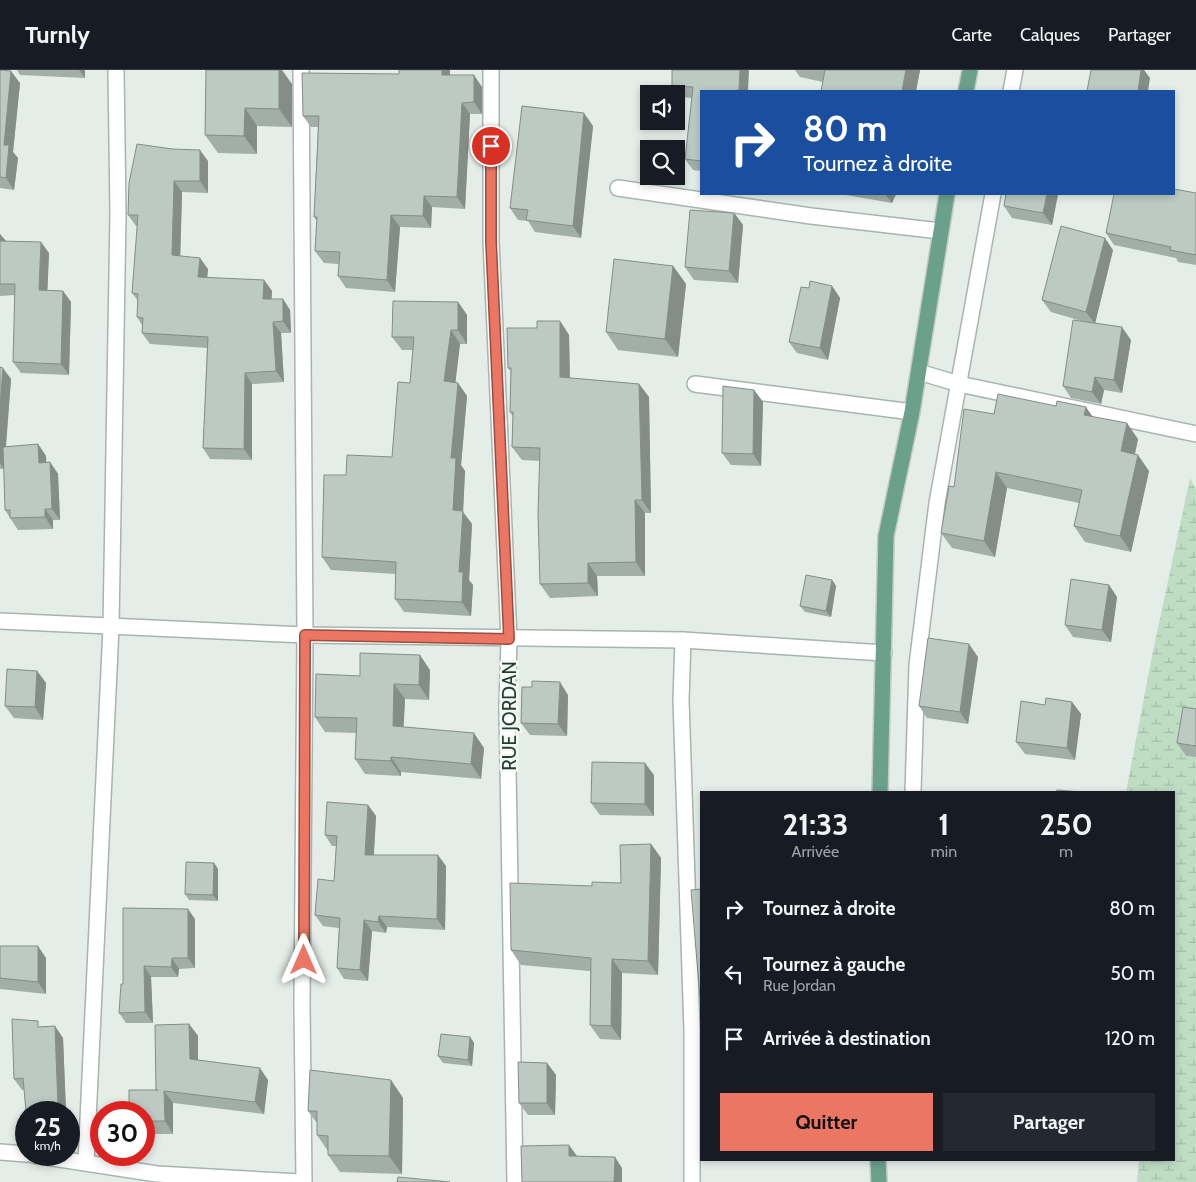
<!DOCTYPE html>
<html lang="fr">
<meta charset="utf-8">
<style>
:root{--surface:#171b24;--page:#242831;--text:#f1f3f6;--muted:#9ea1a6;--line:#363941;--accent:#eb7664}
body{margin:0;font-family:Cabin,sans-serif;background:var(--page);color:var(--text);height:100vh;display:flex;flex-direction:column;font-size:19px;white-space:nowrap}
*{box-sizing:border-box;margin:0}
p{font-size:16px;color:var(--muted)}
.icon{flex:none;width:28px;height:28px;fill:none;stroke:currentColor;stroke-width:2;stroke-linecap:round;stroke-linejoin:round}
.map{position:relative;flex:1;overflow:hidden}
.drawer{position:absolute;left:700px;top:721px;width:475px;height:370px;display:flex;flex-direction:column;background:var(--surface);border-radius:0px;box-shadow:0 2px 8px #0003}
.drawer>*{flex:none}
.top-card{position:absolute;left:700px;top:20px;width:475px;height:105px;border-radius:0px;box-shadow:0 2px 8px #0003;background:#1a4fa0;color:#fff;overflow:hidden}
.fabs{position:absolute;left:640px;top:15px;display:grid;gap:10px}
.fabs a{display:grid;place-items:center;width:45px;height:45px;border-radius:0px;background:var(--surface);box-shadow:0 2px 8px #0003;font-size:25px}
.speed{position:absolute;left:15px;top:1031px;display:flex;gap:10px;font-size:25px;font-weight:700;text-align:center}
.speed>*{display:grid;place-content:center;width:65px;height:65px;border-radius:50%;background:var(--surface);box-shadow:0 2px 8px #0003;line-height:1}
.speed small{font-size:12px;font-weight:400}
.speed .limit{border:8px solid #d22;background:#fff;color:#111}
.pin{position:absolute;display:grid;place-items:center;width:42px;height:42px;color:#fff;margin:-21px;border:2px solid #fff;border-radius:50%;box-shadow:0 1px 5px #0007}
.me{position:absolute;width:55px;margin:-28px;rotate:0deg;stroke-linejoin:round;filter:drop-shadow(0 0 4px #0008)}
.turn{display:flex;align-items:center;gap:18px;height:105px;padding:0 20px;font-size:22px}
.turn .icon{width:65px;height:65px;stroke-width:2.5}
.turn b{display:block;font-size:35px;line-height:42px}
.eta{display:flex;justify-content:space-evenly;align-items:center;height:85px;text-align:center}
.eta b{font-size:30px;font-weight:700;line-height:35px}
.action{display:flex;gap:10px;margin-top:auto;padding:10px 20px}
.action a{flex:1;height:58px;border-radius:0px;background:var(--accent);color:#111;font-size:20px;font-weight:700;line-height:58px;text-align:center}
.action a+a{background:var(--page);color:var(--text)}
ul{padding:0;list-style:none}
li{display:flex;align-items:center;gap:15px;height:65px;padding:0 20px}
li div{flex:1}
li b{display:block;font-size:19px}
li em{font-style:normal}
header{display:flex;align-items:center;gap:30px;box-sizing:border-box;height:70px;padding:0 25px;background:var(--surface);border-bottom:1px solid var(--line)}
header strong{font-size:24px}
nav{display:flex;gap:28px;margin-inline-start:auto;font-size:18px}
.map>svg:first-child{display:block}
.wetland{fill:url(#wetland-marsh)}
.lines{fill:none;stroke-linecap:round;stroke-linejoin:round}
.minor-casing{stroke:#a7b5ae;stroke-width:18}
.major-casing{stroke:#c2c9c6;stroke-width:18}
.minor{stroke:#fff;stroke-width:15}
.major{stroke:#6ba08c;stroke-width:15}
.wall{fill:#a2aea8}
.shaded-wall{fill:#848d88}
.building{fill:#bccac3;stroke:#848d88}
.route-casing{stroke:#994d41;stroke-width:12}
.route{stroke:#eb7664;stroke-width:9}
.labels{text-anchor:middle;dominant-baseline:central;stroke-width:5;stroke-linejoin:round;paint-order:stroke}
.street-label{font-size:19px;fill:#243e34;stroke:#f4f9f6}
</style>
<header>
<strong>Turnly</strong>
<nav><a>Carte</a><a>Calques</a><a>Partager</a></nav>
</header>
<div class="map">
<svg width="1196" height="1112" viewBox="0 0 1196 1112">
<defs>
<pattern id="wetland-marsh" width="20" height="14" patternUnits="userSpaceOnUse" patternTransform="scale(1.25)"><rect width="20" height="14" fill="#beddc3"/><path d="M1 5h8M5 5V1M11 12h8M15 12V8" fill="none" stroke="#a3bfa8"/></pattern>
</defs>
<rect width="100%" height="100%" fill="#e4ede8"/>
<polygon class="wetland" points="1190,408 1196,420 1196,1112 1137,1112 1139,1090 1174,1090 1174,722 1126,722 1152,586"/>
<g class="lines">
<g class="minor-casing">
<g id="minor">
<polyline points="301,0 305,565 302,934 304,1112"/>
<polyline points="491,0 491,171 509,569 507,638 515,1112"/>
<polyline points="1011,21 1015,0"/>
<polyline points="618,118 811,146 940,161"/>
<polyline points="919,302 959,314 1196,364"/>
<polyline points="695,314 912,342"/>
<polyline points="0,551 305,565 683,570 884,583"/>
<polyline points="683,570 681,630 692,960 692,1112"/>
<polyline points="913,722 917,595 937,433 993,124"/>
<polyline points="0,1082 26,1084"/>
<polyline points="33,1085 157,1104 301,1112"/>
<polyline points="86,1093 111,557 118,144 116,0"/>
</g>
</g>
<g class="major-casing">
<g id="major">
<polyline points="966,21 970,0"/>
<polyline points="880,722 886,466 912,342 947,124"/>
<polyline points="878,1090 879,1112"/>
</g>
</g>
<use href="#minor" class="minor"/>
<use href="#major" class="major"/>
</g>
<g class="wall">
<polygon points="0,0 20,13 13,82 18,88 14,120 0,118"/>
<polygon points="17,0 85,0 85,8 20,5"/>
<polygon points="206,0 292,14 292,57 257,56 257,84 218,83 205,65"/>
<polygon points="450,0 450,5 482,17 482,44 470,44 465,139 432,137 431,158 400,157 395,222 346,218 338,206 339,194 324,193 315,181 317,151 314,147 318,57 311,57 303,46 399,4"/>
<polygon points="672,0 748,21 701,21 701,101 693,100 685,89 692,28 680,27 672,16"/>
<polygon points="795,0 920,0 916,21 821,21 823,12 800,7"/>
<polygon points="593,56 581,168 535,162 528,151 518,150 510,138"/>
<polygon points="172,79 208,91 208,123 182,122 180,186 208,199 207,208 264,210 272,221 271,229 283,229 290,240 291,263 281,263 284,312 252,314 252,390 210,389 203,378 207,278 150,274 142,263 142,255 137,247 138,231 132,223 138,156 136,156 128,145"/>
<polygon points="1196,123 1196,195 1178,192 1176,188 1114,175 1106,163"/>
<polygon points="840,124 896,124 892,133"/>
<polygon points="1058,124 1052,155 1012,148 1004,136"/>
<polygon points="734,143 743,155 738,213 694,210 685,197"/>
<polygon points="0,164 5,171 49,183 47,220 63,221 71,232 69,305 21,303 13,292 15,225 0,226"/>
<polygon points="1113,180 1095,253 1131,270 1122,323 1104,320 1101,334 1071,328 1063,316 1085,252 1051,242 1042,230"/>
<polygon points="673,196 686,214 678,287 618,280 606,262"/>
<polygon points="832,216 840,228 828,290 797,283 789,272 809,218"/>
<polygon points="458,232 467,245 467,274 460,274 455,312 458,313 467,326 461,395 465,401 463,442 472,454 469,510 473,515 471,546 404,542 395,529 396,504 331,500 322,487 392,387 410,313 413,280 402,280 392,267"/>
<polygon points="560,251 569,265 570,308 639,314 649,327 651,443 645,443 645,506 597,506 598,526 550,528 540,514 540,391 522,390 512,377 513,347 510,342 511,302 508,298 537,258"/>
<polygon points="0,297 11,309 6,377 38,374 46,386 46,392 50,392 58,404 60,450 53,450 53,459 18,460 5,440 4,399 0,399"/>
<polygon points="754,320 763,332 761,396 731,395 722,383"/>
<polygon points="1092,346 1138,369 1135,384 1149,401 1131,482 1085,472 1074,456 1079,433 1007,418 995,487 952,478 941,463 954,417"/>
<polygon points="832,510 836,516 831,547 805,542 800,536"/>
<polygon points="1109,515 1117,527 1111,572 1073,567 1065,555"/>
<polygon points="978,587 968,654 927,648 919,636"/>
<polygon points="430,600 429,630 405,629 403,657 484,678 481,709 401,702 401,706 365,704 355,689 356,663 325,662 315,647 360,606"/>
<polygon points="37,601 46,613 43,650 14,648 5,636"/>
<polygon points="568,625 567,666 530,665 521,653"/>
<polygon points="1072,632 1081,644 1075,690 1025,684 1016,672 1045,635"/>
<polygon points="1196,639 1196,687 1186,686 1177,673"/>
<polygon points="654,705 654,746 600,745 591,733"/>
<polygon points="368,735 376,746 374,785 446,796 445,860 387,857 386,863 372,861 368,911 344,909 337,898 339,858 323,856 315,845 334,811 336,776 332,776 325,765"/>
<polygon points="651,774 661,788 658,905 622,903 621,970 600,969 590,955 590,901 521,895 511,880 592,816 621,813"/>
<polygon points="214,793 218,799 218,831 189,830 185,824"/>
<polygon points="195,849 195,898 179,899 178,907 151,907 153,953 126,953 119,943 123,914"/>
<polygon points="0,876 46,888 46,924 0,919"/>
<polygon points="189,954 198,966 198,990 268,1010 264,1044 173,1033 173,1064 144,1064 144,1042"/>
<polygon points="42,957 63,968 66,1042 27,1042 26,1041 24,1020 22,1020 14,1009"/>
<polygon points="470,967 474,973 472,996 443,993 438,986"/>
<polygon points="547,993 556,1005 555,1045 528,1045 519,1033"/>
<polygon points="391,1010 403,1028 402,1104 340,1102 328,1085 328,1081 317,1065 317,1053 308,1041"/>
</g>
<g class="shaded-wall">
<polygon points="79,0 85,0 85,8"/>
<polygon points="279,0 282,0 292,14 292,57 279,39"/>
<polygon points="442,0 450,0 450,17 442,5"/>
<polygon points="740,0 749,0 748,21 740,21 739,20"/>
<polygon points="906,0 920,0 916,21 902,21"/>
<polygon points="1141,0 1144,0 1150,8 1148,21 1138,21"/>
<polygon points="11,1 20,13 13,82 18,88 14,120 6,108 4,75"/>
<polygon points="474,5 482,17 482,44 474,32"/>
<polygon points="462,33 470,44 465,139 457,127"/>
<polygon points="245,38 257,56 257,84 244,66"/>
<polygon points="584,43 593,56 581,168 573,156"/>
<polygon points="200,80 208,91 208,123 200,111"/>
<polygon points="174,111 182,122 180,197 172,185"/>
<polygon points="885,124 896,124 892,133"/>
<polygon points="1047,124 1058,124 1052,155 1043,143"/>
<polygon points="424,126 432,137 431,158 423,146"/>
<polygon points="734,143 743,155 738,213 729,201"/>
<polygon points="391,145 400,157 395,222 387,210"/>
<polygon points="0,164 6,171 0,173"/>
<polygon points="1105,168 1113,180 1095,254 1086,242"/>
<polygon points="41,172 49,183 47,232 39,220"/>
<polygon points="200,188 208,199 206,218 198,207"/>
<polygon points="673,196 686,214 678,287 665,269"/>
<polygon points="264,210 272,221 271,241 263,229"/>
<polygon points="832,216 840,228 828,290 820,278"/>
<polygon points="63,221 71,232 69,305 61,294"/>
<polygon points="283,229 290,240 291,263 283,251"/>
<polygon points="458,232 467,245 467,274 458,260"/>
<polygon points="560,251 569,265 570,320 560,307"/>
<polygon points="273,252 281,263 284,312 276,301"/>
<polygon points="1122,257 1131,270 1122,323 1114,310"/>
<polygon points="451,260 460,274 454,325 444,311"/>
<polygon points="3,298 11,309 4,399 0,393 0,337"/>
<polygon points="245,303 252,314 252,390 244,379"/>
<polygon points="1095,307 1104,320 1101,334 1092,322"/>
<polygon points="458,313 467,326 461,395 465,401 463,442 472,454 469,510 473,515 471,546 462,532 453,440 451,388"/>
<polygon points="639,314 649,327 651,443 642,430"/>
<polygon points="754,320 763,332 761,396 753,384"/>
<polygon points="1086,337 1097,353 1084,345"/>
<polygon points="1127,353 1138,369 1132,397 1121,381"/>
<polygon points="38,374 46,386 47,404 39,393"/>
<polygon points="1138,385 1149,401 1131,482 1120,466"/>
<polygon points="50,392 58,404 60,450 52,439"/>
<polygon points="996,402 1007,418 995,487 984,471"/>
<polygon points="635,430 645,443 645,506 636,492"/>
<polygon points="45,439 53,450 53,459 45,447"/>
<polygon points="588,493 597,506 598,526 588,513"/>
<polygon points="832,510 836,516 831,547 826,541"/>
<polygon points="1109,515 1117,527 1111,572 1102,560"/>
<polygon points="969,574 978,587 968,654 960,642"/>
<polygon points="420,585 430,600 429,630 419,615"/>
<polygon points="37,601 46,613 43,650 35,637"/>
<polygon points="560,612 568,625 567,666 558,654"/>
<polygon points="394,614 405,629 403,671 393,656"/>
<polygon points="1072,632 1081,644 1075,690 1067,678"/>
<polygon points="474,663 484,678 481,709 471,694"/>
<polygon points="391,687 401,702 401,706 391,691"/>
<polygon points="645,693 654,705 654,746 645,734"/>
<polygon points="368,735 376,746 373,796 365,785"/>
<polygon points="651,774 661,788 658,905 648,891"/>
<polygon points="438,785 446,796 445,860 437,849"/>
<polygon points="214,793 218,799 218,831 213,825"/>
<polygon points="188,839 195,849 195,898 188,888"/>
<polygon points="379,846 387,857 386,863 378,852"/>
<polygon points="364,850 372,861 368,911 360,900"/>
<polygon points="38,876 46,888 46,924 38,912"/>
<polygon points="172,888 179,899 178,907 171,897"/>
<polygon points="612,889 622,903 621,970 611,956"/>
<polygon points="144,896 151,907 153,953 145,942"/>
<polygon points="189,954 198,966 198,1001 190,989"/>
<polygon points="55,956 63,968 66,1042 62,1042 58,1038"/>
<polygon points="470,967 474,973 472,996 468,990"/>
<polygon points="547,993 556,1005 555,1045 547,1033"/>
<polygon points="260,998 268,1010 264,1044 255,1032"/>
<polygon points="391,1010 403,1028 402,1104 389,1086"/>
<polygon points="164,1021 173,1033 173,1064 165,1051"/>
<polygon points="569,1075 577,1086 569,1086"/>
<polygon points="615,1087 622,1098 622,1112 614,1112"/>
</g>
<g class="building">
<polygon points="0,0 11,1 4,75 9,75 6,108 0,107"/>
<polygon points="206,0 279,0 279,39 245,38 244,66 205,65"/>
<polygon points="399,0 442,0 442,5 474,5 474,32 462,33 457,127 424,126 423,146 391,145 387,210 338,206 340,182 315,181 317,147 314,147 319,46 303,46 302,3 399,4"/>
<polygon points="672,0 740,0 739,20 737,20 736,21 701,21 701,91 685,89 693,17 672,16"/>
<polygon points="825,0 906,0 902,21 821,21"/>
<polygon points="1091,0 1141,0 1138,21 1087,21"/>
<polygon points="522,36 584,43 573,156 526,150 528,140 510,138"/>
<polygon points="137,74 172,79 200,80 200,111 174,111 172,185 200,188 198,207 264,210 263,229 283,229 283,251 273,252 276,301 245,303 244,379 203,378 208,267 142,263 143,248 137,247 138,224 132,223 138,145 128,145 129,113"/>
<polygon points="1174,119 1196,123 1196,185 1170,180 1171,177 1106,163 1114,124 1174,124"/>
<polygon points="1006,124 1047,124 1043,143 1004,136"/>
<polygon points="690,140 734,143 729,201 685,197"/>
<polygon points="1061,156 1105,168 1086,242 1042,230"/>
<polygon points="0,171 41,172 39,220 63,221 61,294 13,292 15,214 0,214"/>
<polygon points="614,189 673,196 665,269 606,262"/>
<polygon points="810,211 832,216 820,278 789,272 801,217 809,218"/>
<polygon points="393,231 458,232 458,260 451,260 444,311 458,313 451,388 456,388 453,440 463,441 459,502 463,502 462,532 395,529 396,492 322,487 324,405 346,405 347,385 392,387 398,312 410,313 414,267 392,267"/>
<polygon points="1073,250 1122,257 1114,310 1095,307 1092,322 1063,316"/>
<polygon points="537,251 560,251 560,307 639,314 642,430 635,430 636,492 588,493 588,513 540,514 538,444 540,378 512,377 513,342 510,342 511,298 508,298 507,258 537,258"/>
<polygon points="0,297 3,298 0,337"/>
<polygon points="723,316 754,320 753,384 722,383"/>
<polygon points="998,324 1056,336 1057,331 1086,337 1084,345 1127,353 1121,381 1138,385 1120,466 1074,456 1082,420 996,402 984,471 941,463 949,416 954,417 964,339 994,344"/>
<polygon points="38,374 39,393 50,392 52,439 45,439 45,447 10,448 10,440 5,440 3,377"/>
<polygon points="806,505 832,510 826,541 800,536"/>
<polygon points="1071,509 1109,515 1102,560 1065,555"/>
<polygon points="928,568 969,574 960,642 919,636"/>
<polygon points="360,583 420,585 419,615 394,614 393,656 474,663 471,694 391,687 391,691 355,689 357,648 315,647 316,604 360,606"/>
<polygon points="7,599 37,601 35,637 5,636"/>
<polygon points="532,611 560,612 558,654 521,653 522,617 532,617"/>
<polygon points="1046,628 1072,632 1067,678 1016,672 1021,631 1045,635"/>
<polygon points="1183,637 1196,639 1196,676 1177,673"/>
<polygon points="592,692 645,693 645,734 591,733"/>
<polygon points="1057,720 1081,722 1056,722"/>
<polygon points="327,732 368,735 365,785 438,785 437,849 379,846 378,852 364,850 360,900 337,898 340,848 315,845 318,809 334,811 337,766 325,765"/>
<polygon points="651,774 648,891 612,889 611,956 590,955 591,888 511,880 510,813 592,816 592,812 621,813 620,775"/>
<polygon points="701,780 701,928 700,928 691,820 701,819"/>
<polygon points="186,792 214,793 213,825 185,824"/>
<polygon points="123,838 188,839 188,888 172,888 171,897 144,896 145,942 119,943 121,914 123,914"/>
<polygon points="0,876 38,876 38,912 0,908"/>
<polygon points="12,949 38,951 38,957 55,956 58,1038 26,1041 23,1008 14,1009"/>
<polygon points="189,954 190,989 260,998 255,1032 164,1021 165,1051 144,1051 144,1042 129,1042 129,1020 158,1020 156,1020 155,955"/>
<polygon points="441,964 470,967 468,990 438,986"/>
<polygon points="518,992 547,993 547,1033 519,1033"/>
<polygon points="310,1000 391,1010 389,1086 328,1085 328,1066 317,1065 317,1041 308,1041"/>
<polygon points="569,1075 569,1086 615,1087 614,1112 522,1112 521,1076"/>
<polygon points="398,1107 450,1112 397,1112"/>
</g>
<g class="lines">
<g class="route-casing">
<polyline id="route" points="304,890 305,565 509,569 491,171 491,76"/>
</g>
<use href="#route" class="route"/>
</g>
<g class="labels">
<g class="street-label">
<text transform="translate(509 646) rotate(-90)">RUE JORDAN</text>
</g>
</g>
</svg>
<div class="fabs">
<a><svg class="icon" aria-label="sound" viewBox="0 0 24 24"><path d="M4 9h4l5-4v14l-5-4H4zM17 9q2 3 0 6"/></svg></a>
<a><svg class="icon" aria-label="search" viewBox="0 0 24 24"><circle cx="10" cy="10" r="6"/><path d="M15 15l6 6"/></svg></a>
</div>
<div class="speed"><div>25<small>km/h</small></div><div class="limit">30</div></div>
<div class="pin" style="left:491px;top:76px;background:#d93025"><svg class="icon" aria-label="arrive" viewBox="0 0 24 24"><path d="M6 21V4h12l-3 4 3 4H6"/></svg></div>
<svg class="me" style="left:304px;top:890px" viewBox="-20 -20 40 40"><path d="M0-17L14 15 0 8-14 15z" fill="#eb7664" stroke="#fff" stroke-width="4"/></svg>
<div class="top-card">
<div class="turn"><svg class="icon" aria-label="right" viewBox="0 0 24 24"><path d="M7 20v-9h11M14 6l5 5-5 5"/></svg><div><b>80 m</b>Tournez à droite</div></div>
</div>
<section class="drawer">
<div class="eta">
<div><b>21:33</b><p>Arrivée</p></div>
<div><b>1</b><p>min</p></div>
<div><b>250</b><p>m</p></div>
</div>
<ul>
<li><svg class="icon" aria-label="right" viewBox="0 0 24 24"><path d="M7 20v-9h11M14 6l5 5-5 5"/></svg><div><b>Tournez à droite</b></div><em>80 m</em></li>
<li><svg class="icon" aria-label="left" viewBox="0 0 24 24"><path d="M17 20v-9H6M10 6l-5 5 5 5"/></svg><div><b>Tournez à gauche</b><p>Rue Jordan</p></div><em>50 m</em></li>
<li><svg class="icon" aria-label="arrive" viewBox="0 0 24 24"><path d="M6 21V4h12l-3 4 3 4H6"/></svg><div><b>Arrivée à destination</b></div><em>120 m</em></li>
</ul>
<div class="action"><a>Quitter</a><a>Partager</a></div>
</section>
</div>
